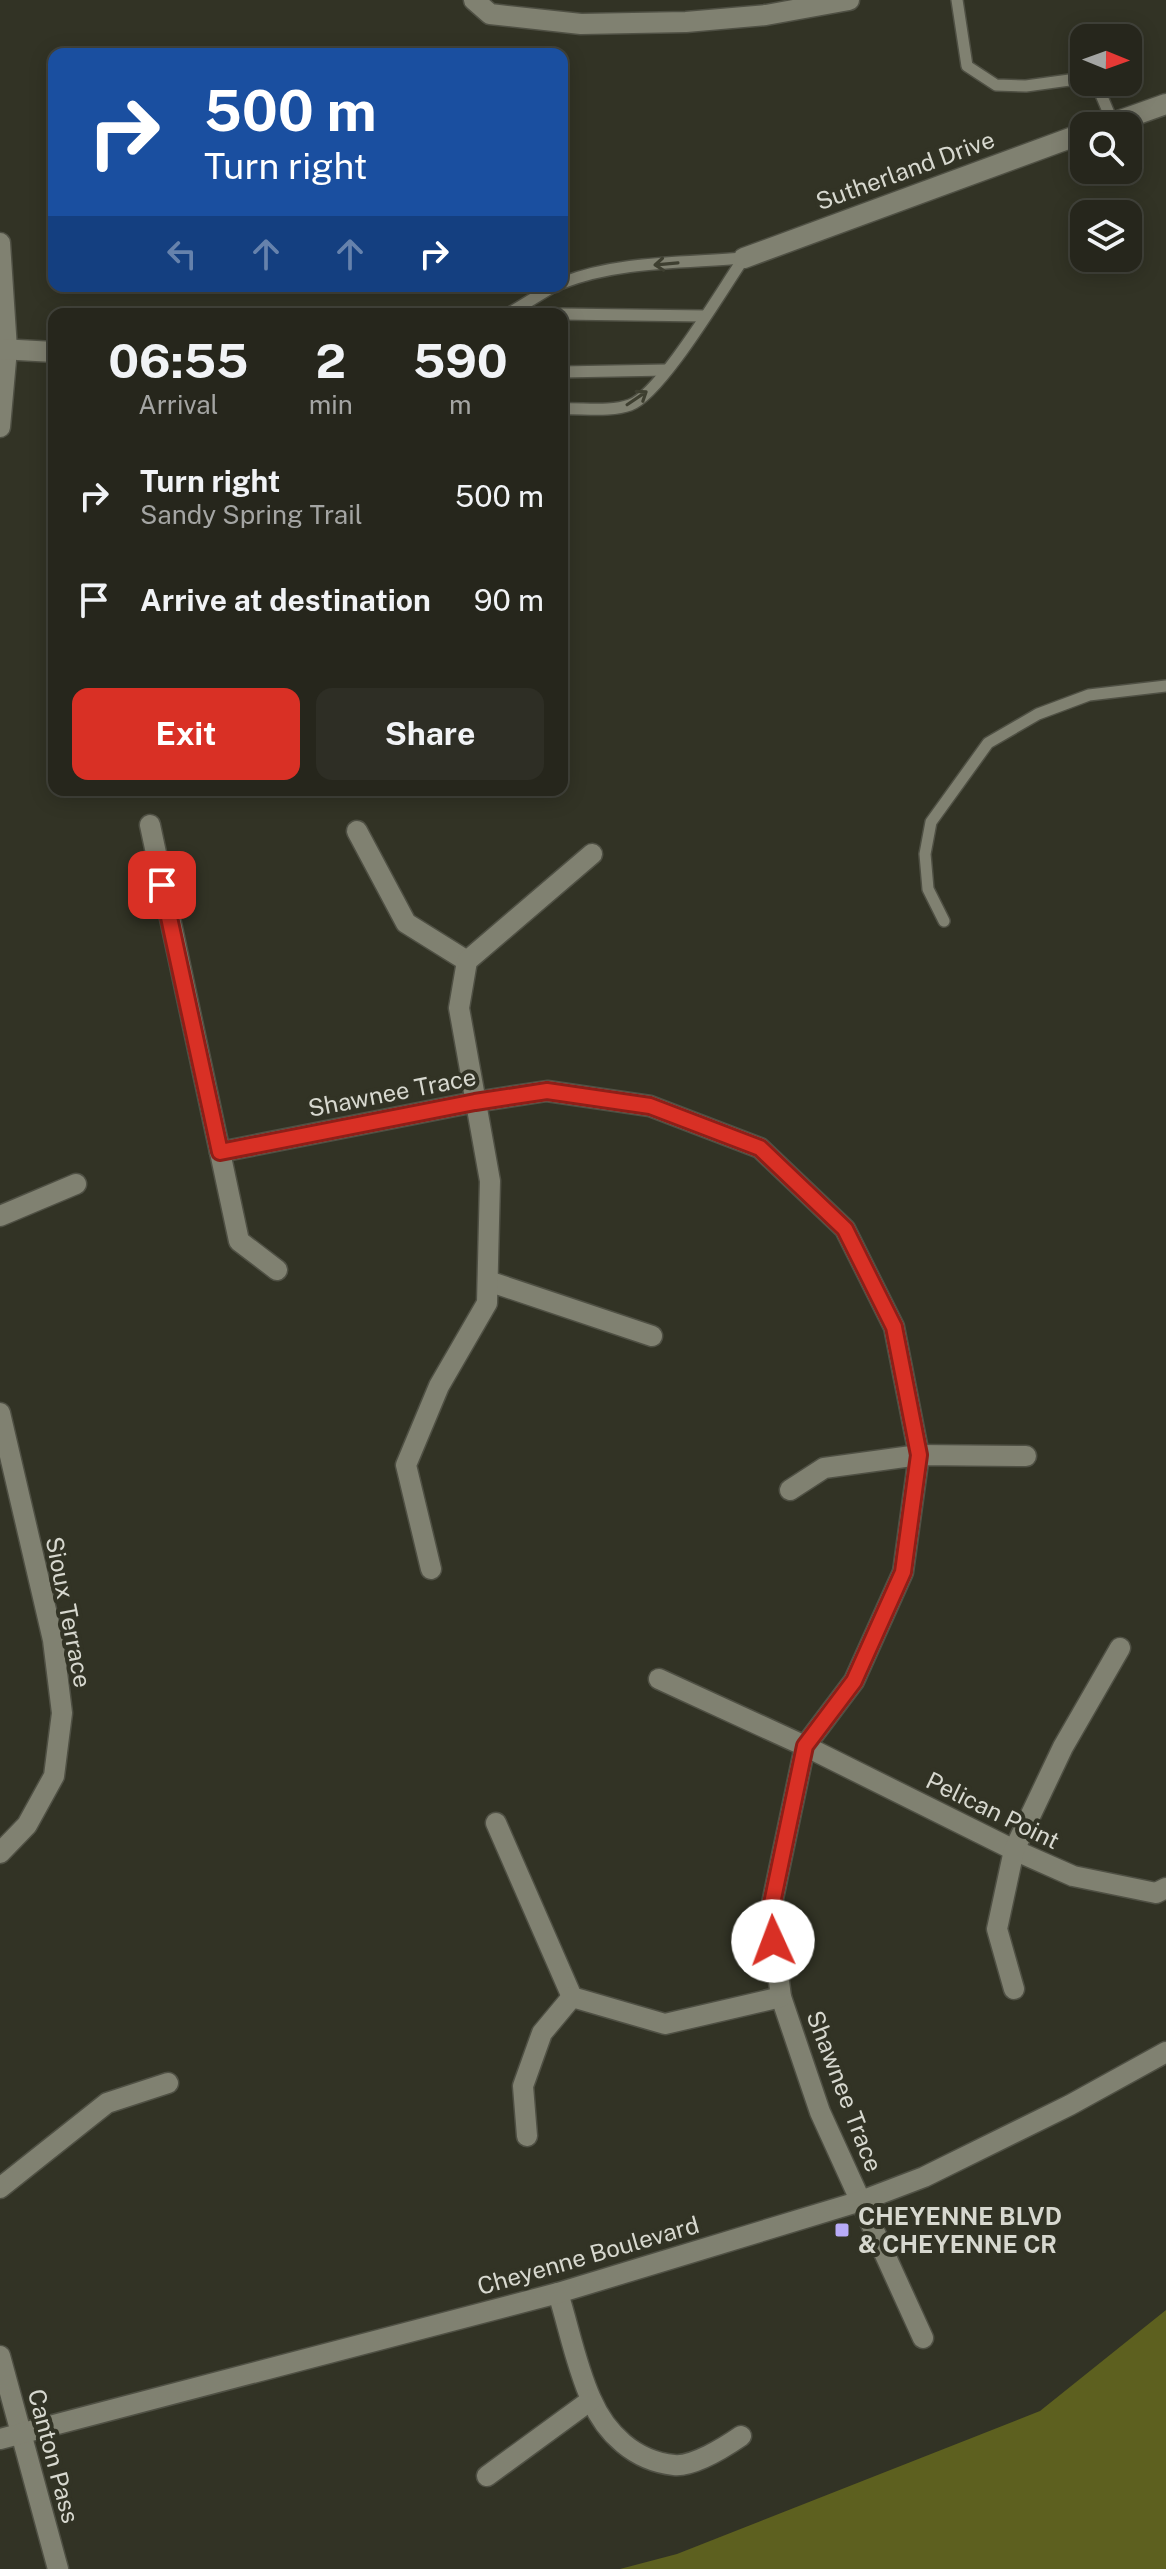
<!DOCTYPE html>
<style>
:root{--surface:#26261c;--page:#2e2e25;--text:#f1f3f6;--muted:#a4a5a3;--line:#42433b;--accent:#d93025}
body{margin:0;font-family:"Public Sans",sans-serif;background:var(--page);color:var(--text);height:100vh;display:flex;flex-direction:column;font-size:30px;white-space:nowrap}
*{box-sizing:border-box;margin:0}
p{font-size:26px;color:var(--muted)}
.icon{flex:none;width:44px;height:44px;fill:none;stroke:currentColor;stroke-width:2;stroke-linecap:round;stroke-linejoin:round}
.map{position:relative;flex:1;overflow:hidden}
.drawer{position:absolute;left:48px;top:308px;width:520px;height:488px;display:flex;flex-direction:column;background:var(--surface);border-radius:16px;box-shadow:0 4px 20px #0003,0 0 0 2px var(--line)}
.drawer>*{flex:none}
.top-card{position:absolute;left:48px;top:48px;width:520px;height:244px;border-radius:16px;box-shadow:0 4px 20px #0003,0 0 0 2px var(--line);background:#1a4fa0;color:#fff;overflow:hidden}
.needle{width:52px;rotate:91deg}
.fabs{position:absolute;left:1070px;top:24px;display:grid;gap:16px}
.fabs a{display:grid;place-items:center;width:72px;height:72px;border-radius:16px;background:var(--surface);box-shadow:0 4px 20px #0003,0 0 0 2px var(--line);font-size:40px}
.pin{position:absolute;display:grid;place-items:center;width:68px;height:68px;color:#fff;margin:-34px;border-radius:16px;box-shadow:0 4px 12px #0006}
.me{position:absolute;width:88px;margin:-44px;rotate:358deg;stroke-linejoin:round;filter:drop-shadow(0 0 6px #0008)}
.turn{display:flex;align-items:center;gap:28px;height:168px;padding:0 24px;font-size:36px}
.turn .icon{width:104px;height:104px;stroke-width:2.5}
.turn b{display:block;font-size:56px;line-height:68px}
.lanes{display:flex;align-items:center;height:76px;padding:0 24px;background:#0003;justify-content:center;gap:40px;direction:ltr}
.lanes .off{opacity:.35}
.eta{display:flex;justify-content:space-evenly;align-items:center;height:136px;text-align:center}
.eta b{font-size:48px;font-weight:700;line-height:56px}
.action{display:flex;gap:16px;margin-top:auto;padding:16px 24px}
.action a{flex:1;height:92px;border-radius:16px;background:var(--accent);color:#fff;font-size:32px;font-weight:700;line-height:92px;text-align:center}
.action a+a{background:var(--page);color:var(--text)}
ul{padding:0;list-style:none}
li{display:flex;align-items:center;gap:24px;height:104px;padding:0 24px}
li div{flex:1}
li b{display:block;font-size:30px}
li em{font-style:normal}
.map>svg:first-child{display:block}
.forest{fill:#5d601f}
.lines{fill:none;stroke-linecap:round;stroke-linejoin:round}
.service-casing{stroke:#4f5044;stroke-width:14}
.minor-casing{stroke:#4f5044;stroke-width:23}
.tertiary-casing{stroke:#4f5044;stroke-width:23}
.service{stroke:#808171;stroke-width:11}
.minor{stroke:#808171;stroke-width:20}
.tertiary{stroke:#808171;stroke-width:20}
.oneway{stroke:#3e3f30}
.route-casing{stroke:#8d1f18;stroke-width:20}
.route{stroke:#d93025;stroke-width:14}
.poi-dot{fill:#b8abf7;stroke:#323325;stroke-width:3}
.labels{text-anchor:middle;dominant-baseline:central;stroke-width:8;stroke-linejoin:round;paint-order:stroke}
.street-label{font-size:24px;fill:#d7d8cf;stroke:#323325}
.poi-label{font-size:24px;font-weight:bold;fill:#d7d8cf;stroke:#323325;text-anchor:start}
</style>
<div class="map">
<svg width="1166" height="2569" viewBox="0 0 1166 2569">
<rect width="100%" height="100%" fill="#323325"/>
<polygon class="forest" points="1166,2310 1166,2569 620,2569 677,2554 1040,2411"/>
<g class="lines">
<g class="service-casing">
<g id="service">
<polyline points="957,0 967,66 996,85 1026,86 1084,78"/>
<polyline points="1092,82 1097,85 1113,123"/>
<path d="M 562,283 C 617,261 685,263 744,258"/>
<polyline points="508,314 554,286"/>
<polyline points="562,314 704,316"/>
<polyline points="562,372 667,370"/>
<path d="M 562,409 C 583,408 611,412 630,405 C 661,394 723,288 744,258"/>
<polyline points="944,921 928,889 925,854 931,822 988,743 1038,714 1089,695 1166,686"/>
</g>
</g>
<g class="minor-casing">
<g id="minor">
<polyline points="474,0 490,14 581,24 686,22 766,15 849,0"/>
<polyline points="1104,126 1166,104"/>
<polyline points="0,243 7,349 0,427"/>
<polyline points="744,258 1084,133"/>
<polyline points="0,349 54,352"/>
<polyline points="150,825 239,1241 277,1270"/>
<polyline points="357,831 406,923 467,961"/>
<polyline points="220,1152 475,1102 547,1091 650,1106 760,1148 845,1229 894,1327 919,1455 903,1572 854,1681 805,1746 770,1913 781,1997 820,2112 923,2338"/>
<polyline points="0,1216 76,1184"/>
<polyline points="488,1281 652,1336"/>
<polyline points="0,1413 53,1640 62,1713 54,1776 27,1825 0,1853"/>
<polyline points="790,1490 824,1468 919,1455 1026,1456"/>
<polyline points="431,1569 406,1465 439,1386 487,1303 490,1181 459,1008 467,961 592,854"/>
<polyline points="659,1679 805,1746 1014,1850 1073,1876 1156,1893 1166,1888"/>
<polyline points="496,1823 572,1997 665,2024 781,1997"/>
<polyline points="1014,1989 997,1929 1014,1850 1063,1747 1120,1648"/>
<polyline points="527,2136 523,2086 542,2033 572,1997"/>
<polyline points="0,2188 107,2103 168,2083"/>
<path d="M 558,2293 C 569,2328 576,2366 591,2399 C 606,2434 635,2461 674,2465 C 693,2467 725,2447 741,2436"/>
<polyline points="0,2356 58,2569"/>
<polyline points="487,2476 591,2400"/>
</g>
</g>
<g class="tertiary-casing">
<polyline id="tertiary" points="0,2439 558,2293 861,2201 924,2177 1070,2105 1166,2052"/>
</g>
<use href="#service" class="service"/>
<use href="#minor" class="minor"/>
<use href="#tertiary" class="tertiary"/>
</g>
<defs><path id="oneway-shaft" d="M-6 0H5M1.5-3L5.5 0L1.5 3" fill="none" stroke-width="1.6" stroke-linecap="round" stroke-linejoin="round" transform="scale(2)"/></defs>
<g class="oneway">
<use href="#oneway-shaft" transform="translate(666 264) rotate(175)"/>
<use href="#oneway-shaft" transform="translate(637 398) rotate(-34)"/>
</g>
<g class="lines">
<g class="route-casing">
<polyline id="route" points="162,885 220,1152 475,1102 547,1091 650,1106 760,1148 845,1229 894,1327 919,1455 903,1572 854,1681 805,1746 770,1913 773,1941"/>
</g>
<use href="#route" class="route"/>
</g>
<rect class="poi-dot" x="834" y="2222" width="16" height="16" rx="4"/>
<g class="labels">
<g class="street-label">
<text transform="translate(905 170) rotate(-20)">Sutherland Drive</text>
<text transform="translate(392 1092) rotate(-11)">Shawnee Trace</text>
<text transform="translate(69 1612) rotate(79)">Sioux Terrace</text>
<text transform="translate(993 1810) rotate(26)">Pelican Point</text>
<text transform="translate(845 2091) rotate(69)">Shawnee Trace</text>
<text transform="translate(588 2255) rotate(-16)">Cheyenne Boulevard</text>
<text transform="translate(54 2456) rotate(75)">Canton Pass</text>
</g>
<g class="poi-label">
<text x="858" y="2216">CHEYENNE BLVD<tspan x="858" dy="28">&amp; CHEYENNE CR</tspan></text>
</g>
</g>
</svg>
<div class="fabs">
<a><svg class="needle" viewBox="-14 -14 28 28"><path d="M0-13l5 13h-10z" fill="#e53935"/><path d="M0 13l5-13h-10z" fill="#a4a5a3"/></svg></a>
<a><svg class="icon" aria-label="search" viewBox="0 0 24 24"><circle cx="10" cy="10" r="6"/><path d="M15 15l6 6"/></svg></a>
<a><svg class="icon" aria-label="layers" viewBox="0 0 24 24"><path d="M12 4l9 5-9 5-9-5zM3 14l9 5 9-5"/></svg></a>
</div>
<div class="pin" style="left:162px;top:885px;background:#d93025"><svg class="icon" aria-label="arrive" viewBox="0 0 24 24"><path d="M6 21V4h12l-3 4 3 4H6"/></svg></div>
<svg class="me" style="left:773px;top:1941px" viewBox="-20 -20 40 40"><circle r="19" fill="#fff"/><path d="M0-13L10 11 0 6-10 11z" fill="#d93025"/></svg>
<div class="top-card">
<div class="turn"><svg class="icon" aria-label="right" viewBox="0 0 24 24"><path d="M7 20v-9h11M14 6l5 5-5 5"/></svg><div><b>500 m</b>Turn right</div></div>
<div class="lanes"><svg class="icon off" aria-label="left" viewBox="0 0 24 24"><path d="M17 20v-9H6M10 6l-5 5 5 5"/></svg><svg class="icon off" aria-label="ahead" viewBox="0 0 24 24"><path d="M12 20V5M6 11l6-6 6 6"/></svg><svg class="icon off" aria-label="ahead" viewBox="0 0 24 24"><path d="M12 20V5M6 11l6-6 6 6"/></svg><svg class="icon" aria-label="right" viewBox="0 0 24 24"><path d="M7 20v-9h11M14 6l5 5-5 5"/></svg></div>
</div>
<section class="drawer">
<div class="eta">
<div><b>06:55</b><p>Arrival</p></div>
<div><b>2</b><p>min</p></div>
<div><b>590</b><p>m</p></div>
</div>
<ul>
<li><svg class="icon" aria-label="right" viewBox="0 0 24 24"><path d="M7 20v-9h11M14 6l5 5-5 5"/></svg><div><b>Turn right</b><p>Sandy Spring Trail</p></div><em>500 m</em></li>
<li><svg class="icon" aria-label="arrive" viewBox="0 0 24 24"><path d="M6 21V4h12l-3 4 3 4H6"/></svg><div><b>Arrive at destination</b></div><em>90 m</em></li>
</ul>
<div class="action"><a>Exit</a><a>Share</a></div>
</section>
</div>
